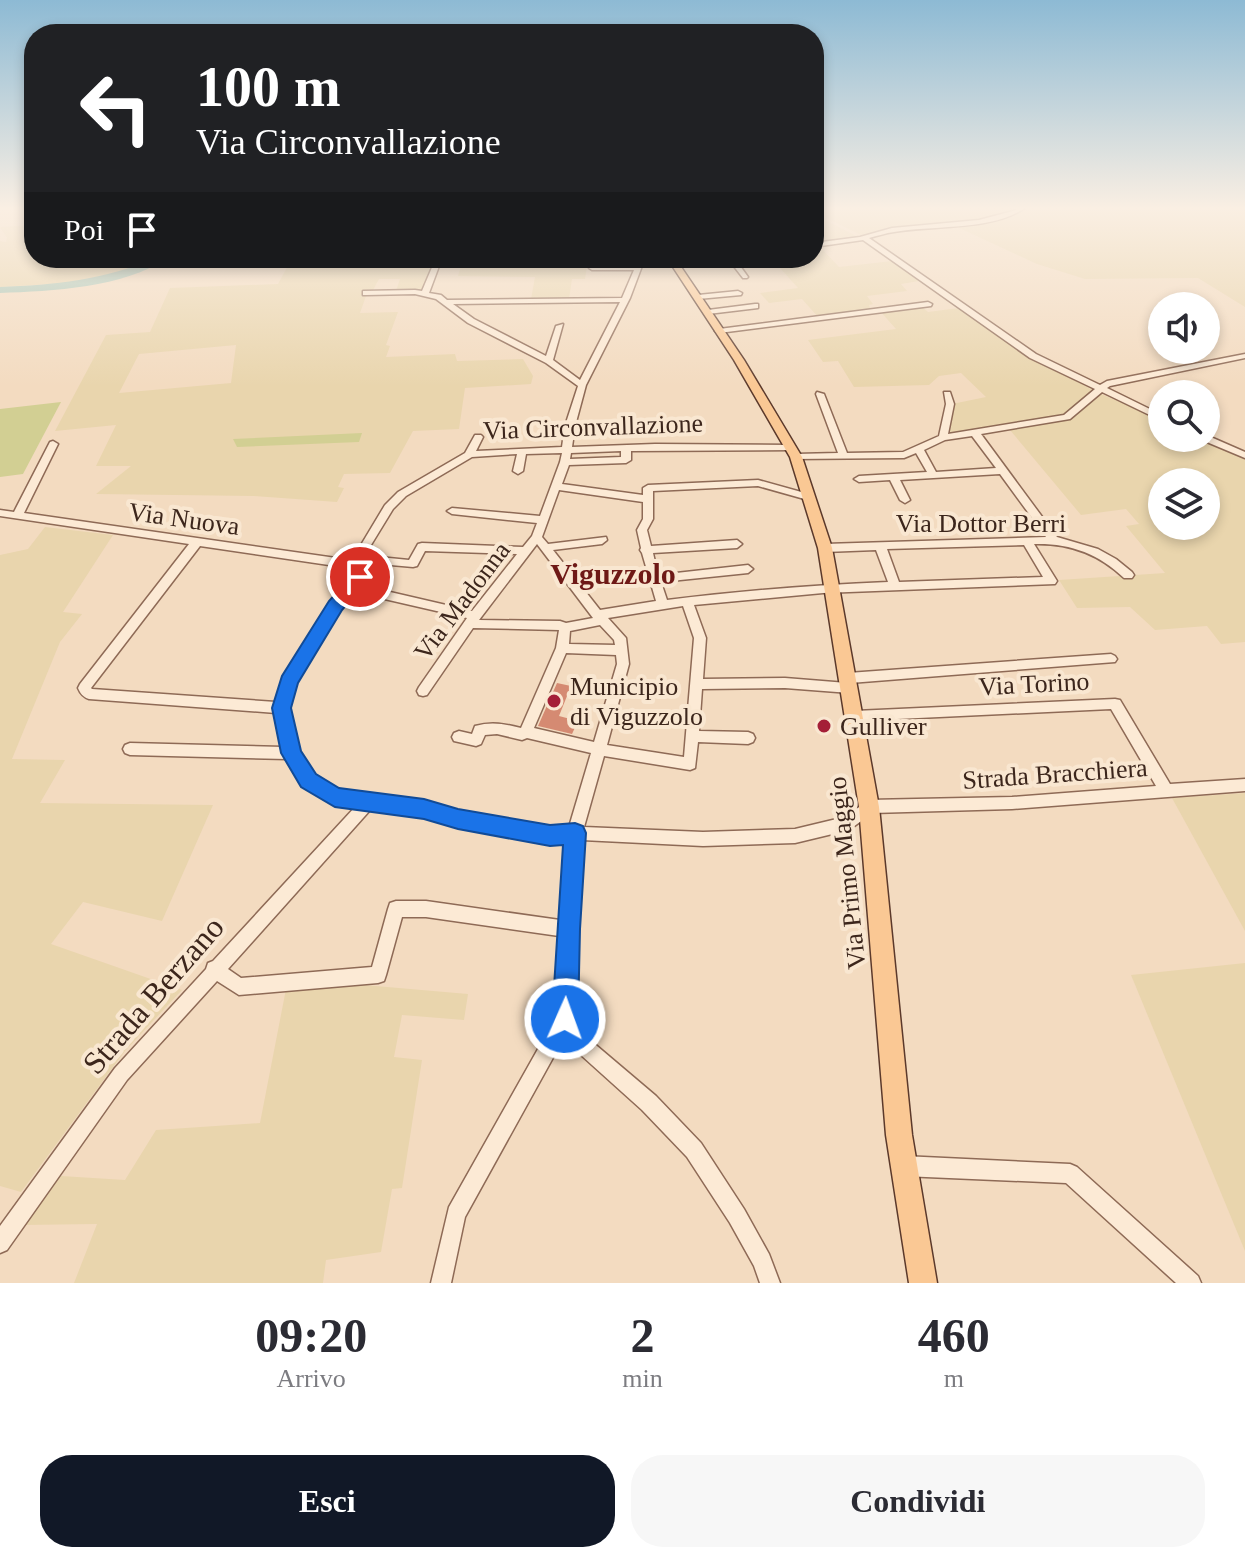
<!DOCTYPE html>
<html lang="it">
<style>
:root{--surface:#fff;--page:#f7f7f7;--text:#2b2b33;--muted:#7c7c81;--accent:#111827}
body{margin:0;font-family:Georgia,serif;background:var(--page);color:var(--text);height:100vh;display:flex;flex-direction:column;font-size:30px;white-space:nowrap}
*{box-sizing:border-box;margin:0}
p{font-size:26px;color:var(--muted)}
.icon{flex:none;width:44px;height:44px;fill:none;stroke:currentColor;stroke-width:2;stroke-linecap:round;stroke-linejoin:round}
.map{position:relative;height:1283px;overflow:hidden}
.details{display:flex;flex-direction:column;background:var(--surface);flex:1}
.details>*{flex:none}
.guide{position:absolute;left:24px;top:24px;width:800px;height:244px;border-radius:32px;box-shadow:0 4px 12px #0003;background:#202124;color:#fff;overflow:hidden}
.controls{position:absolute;left:1148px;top:292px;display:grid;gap:16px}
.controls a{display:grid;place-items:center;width:72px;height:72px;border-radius:50%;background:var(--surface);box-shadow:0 4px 12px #0003;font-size:40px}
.pin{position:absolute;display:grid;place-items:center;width:68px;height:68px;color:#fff;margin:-34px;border:4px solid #fff;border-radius:50%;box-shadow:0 2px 8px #0007}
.me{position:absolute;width:88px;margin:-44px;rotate:2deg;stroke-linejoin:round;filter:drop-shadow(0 0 6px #0008)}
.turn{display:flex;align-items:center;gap:28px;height:168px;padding:0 40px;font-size:36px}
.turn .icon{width:104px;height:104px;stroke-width:2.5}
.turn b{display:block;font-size:56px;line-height:68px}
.then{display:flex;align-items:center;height:76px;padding:0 40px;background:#0003;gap:16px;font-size:30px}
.eta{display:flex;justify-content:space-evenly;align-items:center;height:136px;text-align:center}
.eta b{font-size:48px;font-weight:700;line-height:56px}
.button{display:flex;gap:16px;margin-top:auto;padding:16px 40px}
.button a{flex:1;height:92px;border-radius:32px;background:var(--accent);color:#fff;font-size:32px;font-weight:700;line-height:92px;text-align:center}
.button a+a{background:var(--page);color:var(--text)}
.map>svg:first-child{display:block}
.farmland{fill:#e9d5ad;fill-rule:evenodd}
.green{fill:#d2cf93}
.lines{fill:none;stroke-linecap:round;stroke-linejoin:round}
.river{fill:#a4c4b5;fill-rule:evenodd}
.building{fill:#d58a72}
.minor-casing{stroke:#8e6a56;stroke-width:3}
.major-casing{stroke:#5b392b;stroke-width:3}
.minor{fill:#fcead5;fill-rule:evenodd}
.major{fill:#fac894;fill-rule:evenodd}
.route{fill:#1a73e8;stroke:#114b97;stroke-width:2}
.poi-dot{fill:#a41f37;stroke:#f9e7d1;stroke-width:3}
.labels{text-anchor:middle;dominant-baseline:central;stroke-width:8;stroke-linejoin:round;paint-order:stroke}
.street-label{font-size:26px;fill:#3c261c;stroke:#f9e7d1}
.poi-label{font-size:26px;fill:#3c261c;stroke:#f9e7d1;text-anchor:start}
.quarter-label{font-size:30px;font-weight:bold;fill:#6e1916;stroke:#f9e7d1}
.near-street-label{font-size:32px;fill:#3c261c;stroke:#f9e7d1}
</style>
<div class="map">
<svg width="1245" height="1283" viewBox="0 0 1245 1283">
<rect width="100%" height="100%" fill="#f3dbc0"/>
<g class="farmland">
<polygon points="814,207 1019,207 1015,211 974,221 889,229 863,236 814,212"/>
<polygon points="1026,207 1245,207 1245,307 1198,278 1085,279 1037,264 955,226 1016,214"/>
<polygon points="814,214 858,237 814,243"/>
<polygon points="34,225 34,258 158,258 125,272 85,282 0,287 0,241 6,242 7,238 0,227"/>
<polygon points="814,246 819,246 839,267 892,261 919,281 901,284 907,291 867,296 873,304 869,305 871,310 818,317 802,299 769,303 760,293 798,288 780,268 798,266 791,258 814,258"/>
<path d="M 292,258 L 437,258 L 424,291 L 396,291 L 400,279 L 379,279 L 372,292 L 367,293 L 360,313 L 398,312 L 386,345 L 390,346 L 386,357 L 455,354 L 457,361 L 523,359 L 533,376 L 531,384 L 465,388 L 459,429 L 413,431 L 390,473 L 344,474 L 338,487 L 344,488 L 337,502 L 254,496 L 96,494 L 131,466 L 96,466 L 116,425 L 55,431 L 106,335 L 150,332 L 170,288 L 278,284 ZM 236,345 L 231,383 L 119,393 L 139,354 Z"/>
<polygon points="602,258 588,259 585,279 572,279 569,299 531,299 535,277 458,276 463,259 441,259"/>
<polygon points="921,306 928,312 959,308 1041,363 1093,390 1080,405 1062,416 946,435 952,404 986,397 961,373 939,376 929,385 854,387 838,361 823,362 808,340 896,329 880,311"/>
<path d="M 1101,394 L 1162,420 L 1162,438 L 1202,438 L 1245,457 L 1245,642 L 1221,644 L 1207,626 L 1155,630 L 1130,607 L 1077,608 L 1059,580 L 1165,573 L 1126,526 L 1139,524 L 1126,509 L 1081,515 L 1010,430 L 1068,419 ZM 1162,482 L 1206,482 L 1206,526 L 1162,526 Z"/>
<polygon points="45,527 113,535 63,612 82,614 60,642 12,759 65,760 40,803 213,805 162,921 83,902 51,944 182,990 125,1051 21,1192 0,1186 0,555 28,549"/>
<polygon points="1245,793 1245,931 1172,798"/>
<polygon points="1245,963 1245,1251 1131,975"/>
<polygon points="364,985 468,994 464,1020 402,1015 394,1057 422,1060 402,1188 392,1189 381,1252 326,1260 323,1283 74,1283 97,1224 22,1225 61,1176 125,1180 156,1130 260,1123 286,989"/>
</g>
<g class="green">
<polygon points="61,402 23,474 0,477 0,409"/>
<polygon points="362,433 359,442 237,447 233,439"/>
</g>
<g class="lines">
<path class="river" d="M 155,258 L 167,258 C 124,288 52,291 0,293 L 0,287 C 54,285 105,280 155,258 Z"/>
</g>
<polygon class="building" points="557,683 571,686 559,716 578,721 572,734 538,726"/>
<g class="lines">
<g class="minor-casing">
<g id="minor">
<path d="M 1020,207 L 1026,207 C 995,231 932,225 894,232 C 886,233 877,236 869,238 L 1036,354 L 1100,385 L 1107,381 L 1245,354 L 1245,358 L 1110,386 L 1107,388 L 1162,415 L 1162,421 L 1102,392 L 1070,419 L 981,434 L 1057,537 L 1098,549 L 1116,559 L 1132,572 L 1134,575 L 1132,578 L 1124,578 C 1098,553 1069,543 1034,544 L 1057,581 L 1055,584 L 823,593 L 694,605 L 706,638 L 703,679 L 785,678 L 847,683 L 842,678 L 844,674 L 848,673 L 1111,654 L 1115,656 L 1117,659 L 1115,662 L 850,683 L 854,684 L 856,688 L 854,692 L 850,693 L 785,688 L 702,689 L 699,731 L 748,732 L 753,734 L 755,738 L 753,742 L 748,744 L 698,742 L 695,768 L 690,770 L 604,756 L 584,827 L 703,832 L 795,829 L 845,817 L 869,800 L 1012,797 L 1156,786 L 1111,709 L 855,721 L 850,720 L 848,716 L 850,712 L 855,711 L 1115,699 L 1120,700 L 1170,784 L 1245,779 L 1245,791 L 1012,809 L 872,813 L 849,830 L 795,843 L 703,846 L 582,840 L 575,929 L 574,1017 L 584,1035 L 656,1096 L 701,1143 L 744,1209 L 769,1254 L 780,1283 L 760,1283 L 754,1266 L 730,1223 L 687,1157 L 642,1110 L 572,1047 L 565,1036 L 465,1217 L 451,1283 L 431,1283 L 449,1207 L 556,1017 L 559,936 L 426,917 L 402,917 L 386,975 L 384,981 L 378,983 L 239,995 L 217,981 L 127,1080 L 7,1250 L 0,1253 L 0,1226 L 115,1068 L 206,969 L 208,963 L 213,961 L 356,806 C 318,801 307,789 287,759 L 130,755 L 125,753 L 123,749 L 125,745 L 130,743 L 283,747 L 276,713 L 89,699 C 83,697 80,693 78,688 L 80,684 L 189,544 L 0,516 L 0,510 L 14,512 L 16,508 L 50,442 L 53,441 L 58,444 L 24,513 L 357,561 L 361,545 L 385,505 L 398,492 L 465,453 L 475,435 L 481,435 L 483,437 L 476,451 L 562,447 L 565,426 L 578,386 L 546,363 L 468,323 L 436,299 L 415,294 L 366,295 L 363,295 L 363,291 L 415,290 L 422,291 L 436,258 L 442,258 L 429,293 L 441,295 L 447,300 L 622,298 L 634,270 L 592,270 L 589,268 L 590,267 L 635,266 L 639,258 L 645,258 L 644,262 L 675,261 L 678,263 L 717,258 L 736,258 L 735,259 L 748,277 L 747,278 L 743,278 L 729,260 L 676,267 L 673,265 L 642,266 L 630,298 L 586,385 L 575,426 L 572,447 L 655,444 L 790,445 L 795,448 L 793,450 L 631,451 L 631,460 L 626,463 L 569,465 L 562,484 L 643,495 L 643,488 L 648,485 L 758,480 L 812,495 L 813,497 L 808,500 L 758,486 L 653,491 L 653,519 L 647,530 L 651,546 L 737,540 L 742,544 L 737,548 L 653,553 L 658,575 L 748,565 L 753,569 L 748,573 L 661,582 L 667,600 C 739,591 814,585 888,582 L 876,550 L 825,552 L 820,548 L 825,544 L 1046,537 L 1000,474 L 900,480 L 910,500 L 905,503 L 900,500 L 890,480 L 859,482 L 854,479 L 859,476 L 927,472 L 916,453 L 904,458 L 793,459 L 793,455 L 796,454 L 838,453 L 816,394 L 817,392 L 824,394 L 847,453 L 903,452 L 939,436 L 946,404 L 944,392 L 950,392 L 954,404 L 948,434 L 1064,415 L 1095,389 L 1030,358 L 863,240 L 814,247 L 814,243 L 860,237 L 892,228 L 979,220 L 1013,211 ZM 620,302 L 580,380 L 553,360 L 563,324 L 556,326 L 546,356 L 474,319 L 453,304 ZM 972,436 L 996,468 L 936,472 L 924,450 L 945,440 ZM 621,451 L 621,457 L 570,459 L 571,453 ZM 562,453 L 560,462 L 540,516 L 452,508 L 447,511 L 452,514 L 537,523 L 532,536 L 523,547 L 422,543 L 418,544 L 409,560 L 369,556 L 371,545 L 393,509 L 406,496 L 472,457 L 517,454 L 513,471 L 518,474 L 523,471 L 526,454 ZM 559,490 L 643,502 L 643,519 L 637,530 L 641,548 L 640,550 L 642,553 L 656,601 L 600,610 L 553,550 L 602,544 L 607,540 L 606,537 L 548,544 L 542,537 ZM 537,544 L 593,618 L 566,623 L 560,621 L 479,620 ZM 1024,545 L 1043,577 L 899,582 L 887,549 ZM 200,546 L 356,569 C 353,583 339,592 331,604 C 310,634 287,668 276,702 L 92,689 L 91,688 ZM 425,551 L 517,554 L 472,611 L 360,585 L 366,577 L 368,563 L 413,567 L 417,566 ZM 354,592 L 467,618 L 419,687 L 417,691 L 419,695 L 423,696 L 427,695 L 473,628 L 559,630 L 556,648 L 521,728 C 505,724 492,721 475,726 L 472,734 L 459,731 L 454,733 L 452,737 L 454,741 L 476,746 L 481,744 L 485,735 L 497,734 L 522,740 L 527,738 L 591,753 L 569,827 C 524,832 470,813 425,803 C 397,797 367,799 340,791 C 324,787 312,773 303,760 C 297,751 287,719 287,708 C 288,684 337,611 354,592 ZM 683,606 L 694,638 L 684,757 L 607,745 L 629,664 L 626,638 L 608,618 ZM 600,625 L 614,640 L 615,645 L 569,644 L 570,631 ZM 566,653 L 616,655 L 617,664 L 594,742 L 534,728 ZM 372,808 C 390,811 410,812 427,817 C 466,827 528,846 567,841 L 560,920 L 426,901 L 396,901 L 390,903 L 388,909 L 372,967 L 241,978 L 228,969 Z"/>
<polygon points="738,291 742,293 741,295 698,299 694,297 698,295"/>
<polygon points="928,302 932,304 931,306 719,333 715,331 719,329"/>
<polygon points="755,304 758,304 758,308 708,314 704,312 708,310"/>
<polygon points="1206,435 1245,452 1245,458 1202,440 1200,438 1206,438"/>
<polygon points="903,1156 1070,1164 1077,1167 1198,1276 1201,1283 1176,1283 1066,1183 903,1176 896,1173 893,1166 896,1159"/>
</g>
</g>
<g class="major-casing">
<polygon id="major" points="667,258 675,258 744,360 802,457 832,548 879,807 912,1135 937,1283 909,1283 886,1135 859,807 818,548 790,457 734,360"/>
</g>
<use href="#minor" class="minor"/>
<use href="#major" class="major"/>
</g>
<linearGradient id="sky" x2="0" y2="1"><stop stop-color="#8dbad4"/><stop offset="0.54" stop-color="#faefe3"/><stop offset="1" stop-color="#faefe3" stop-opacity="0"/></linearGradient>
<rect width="1245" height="386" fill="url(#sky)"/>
<polygon class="route" points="360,571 369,577 342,610 298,683 291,708 301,751 316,774 339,788 424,799 458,809 550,825 575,823 583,826 586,833 580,929 578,1019 574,1028 565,1032 556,1028 552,1019 563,845 550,846 458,829 424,819 335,807 301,787 281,753 272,708 282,676 329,601 354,573"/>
<g class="poi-dot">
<circle cx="554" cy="701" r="8"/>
<circle cx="824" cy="726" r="8"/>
</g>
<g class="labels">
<g class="street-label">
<text transform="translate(593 427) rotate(-2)">Via Circonvallazione</text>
<text transform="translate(184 519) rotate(8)">Via Nuova</text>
<text x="981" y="523">Via Dottor Berri</text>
<text transform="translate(462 601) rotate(-53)">Via Madonna</text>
<text transform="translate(1034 684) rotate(-3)">Via Torino</text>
<text transform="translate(1055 774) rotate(-4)">Strada Bracchiera</text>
<text transform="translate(847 873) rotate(-96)">Via Primo Maggio</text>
</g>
<g class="poi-label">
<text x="570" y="686">Municipio<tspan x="570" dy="30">di Viguzzolo</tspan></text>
<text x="840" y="726">Gulliver</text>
</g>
<g class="quarter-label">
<text x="613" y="573">Viguzzolo</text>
</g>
<g class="near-street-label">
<text transform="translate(153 995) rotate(-49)">Strada Berzano</text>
</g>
</g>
</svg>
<div class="controls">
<a><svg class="icon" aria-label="sound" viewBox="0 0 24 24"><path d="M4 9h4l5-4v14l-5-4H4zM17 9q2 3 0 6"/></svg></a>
<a><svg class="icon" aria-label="search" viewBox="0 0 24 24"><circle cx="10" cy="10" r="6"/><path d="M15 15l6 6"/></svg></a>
<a><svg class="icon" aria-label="layers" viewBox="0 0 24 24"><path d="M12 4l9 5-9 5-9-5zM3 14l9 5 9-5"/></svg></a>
</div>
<div class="pin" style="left:360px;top:577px;background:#d93025"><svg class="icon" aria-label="arrive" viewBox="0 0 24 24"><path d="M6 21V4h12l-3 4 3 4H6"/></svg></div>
<svg class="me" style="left:565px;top:1019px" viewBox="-20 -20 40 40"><circle r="17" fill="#1a73e8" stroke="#fff" stroke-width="3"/><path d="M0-11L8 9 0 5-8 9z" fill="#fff"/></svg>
<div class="guide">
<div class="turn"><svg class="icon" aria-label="left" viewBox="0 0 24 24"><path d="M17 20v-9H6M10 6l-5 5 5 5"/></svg><div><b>100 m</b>Via Circonvallazione</div></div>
<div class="then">Poi<svg class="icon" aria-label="arrive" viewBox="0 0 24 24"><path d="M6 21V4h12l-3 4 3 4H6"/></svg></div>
</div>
</div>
<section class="details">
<div class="eta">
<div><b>09:20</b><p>Arrivo</p></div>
<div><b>2</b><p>min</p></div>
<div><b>460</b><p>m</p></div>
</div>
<div class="button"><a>Esci</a><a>Condividi</a></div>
</section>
